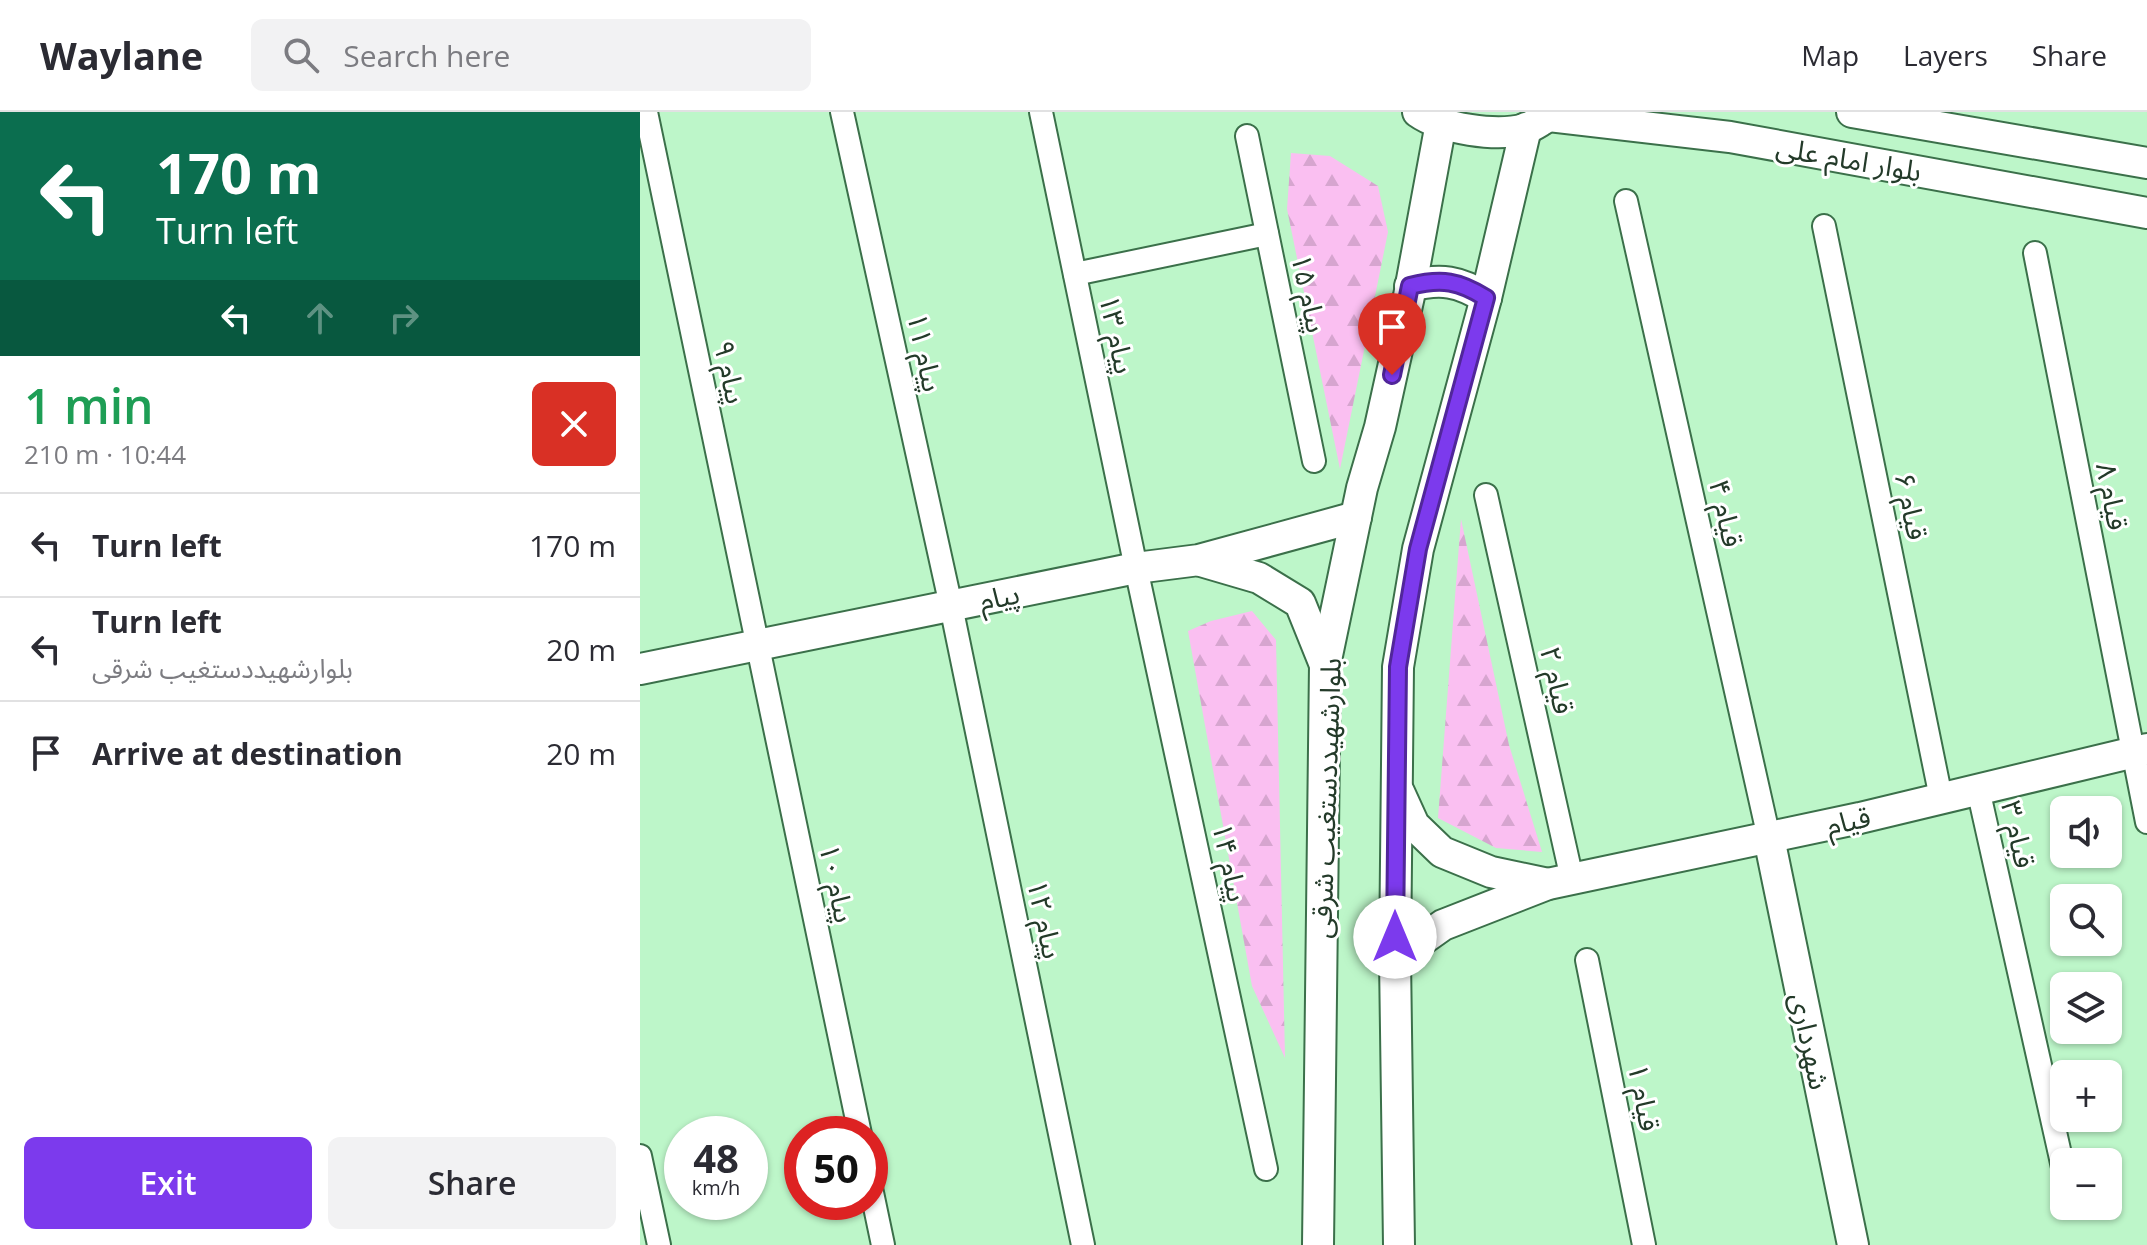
<!DOCTYPE html>
<meta charset="utf-8">
<style>
:root{--surface:#fff;--page:#f2f2f3;--text:#2b2b33;--muted:#7c7c81;--line:#e1e1e2;--accent:#7c3aed}
body{margin:0;font-family:"Open Sans","Noto Sans Arabic",sans-serif;background:var(--page);color:var(--text);height:100vh;display:flex;flex-direction:column;font-size:30px;white-space:nowrap}
*{box-sizing:border-box;margin:0}
p{font-size:26px;color:var(--muted)}
.icon{flex:none;width:44px;height:44px;fill:none;stroke:currentColor;stroke-width:2;stroke-linecap:round;stroke-linejoin:round}
.map{position:relative;flex:1;overflow:hidden}
.panel{display:flex;flex-direction:column;background:var(--surface);width:640px}
.panel>*{flex:none}
.banner{background:#0b6e4f;color:#fff;overflow:hidden}
.controls{position:absolute;left:1410px;top:684px;display:grid;gap:16px}
.controls a{display:grid;place-items:center;width:72px;height:72px;border-radius:12px;background:var(--surface);box-shadow:0 2px 6px #0004;font-size:40px}
.speed{position:absolute;left:24px;top:1004px;display:flex;gap:16px;font-size:40px;font-weight:700;text-align:center}
.speed>*{display:grid;place-content:center;width:104px;height:104px;border-radius:50%;background:var(--surface);box-shadow:0 2px 6px #0004;line-height:1}
.speed small{font-size:20px;font-weight:400}
.speed .limit{border:12px solid #d22;background:#fff;color:#111}
.pin{position:absolute;display:grid;place-items:center;width:68px;height:68px;color:#fff;margin:-82px -34px;border-radius:50% 50% 50% 0;rotate:-45deg;box-shadow:0 0 8px #0007}
.pin .icon{rotate:45deg}
.me{position:absolute;width:88px;margin:-44px;rotate:0deg;stroke-linejoin:round;filter:drop-shadow(0 0 6px #0008)}
.turn{display:flex;align-items:center;gap:28px;height:168px;padding:0 24px;font-size:36px}
.turn .icon{width:104px;height:104px;stroke-width:2.5}
.turn b{display:block;font-size:56px;line-height:68px}
.lanes{display:flex;align-items:center;height:76px;padding:0 24px;background:#0003;justify-content:center;gap:40px;direction:ltr}
.lanes .off{opacity:.35}
.round{display:grid;place-items:center;flex:none;width:84px;height:84px;border-radius:12px;background:var(--page)}
.overview{display:flex;align-items:center;justify-content:space-between;height:136px;padding:0 24px}
h1{font-size:48px;font-weight:600;line-height:60px;color:#1e9e55}
.cta{display:flex;gap:16px;margin-top:auto;padding:16px 24px}
.cta a{flex:1;height:92px;border-radius:12px;background:var(--accent);color:#fff;font-size:32px;font-weight:600;line-height:92px;text-align:center}
.cta a+a{background:var(--page);color:var(--text)}
ul{padding:0;list-style:none}
li{display:flex;align-items:center;gap:24px;height:104px;padding:0 24px;border-top:2px solid var(--line)}
li div{flex:1}
li b{display:block;font-size:30px}
li em{font-style:normal}
header{display:flex;align-items:center;gap:48px;box-sizing:border-box;height:112px;padding:0 40px;background:var(--surface);border-bottom:2px solid var(--line)}
header strong{font-size:38px}
nav{display:flex;gap:44px;margin-inline-start:auto;font-size:28px}
.search{width:560px;height:72px;background:var(--page);display:flex;align-items:center;gap:20px;box-sizing:border-box;padding:0 28px;border-radius:12px;color:var(--muted);font-size:30px}
main{display:flex;flex:1;min-height:0}
.map>svg:first-child{display:block}
.forest{fill:url(#forest-firs)}
.lines{fill:none;stroke-linecap:round;stroke-linejoin:round}
.street-casing{stroke:#3b704a;stroke-width:26}
.secondary-casing{stroke:#3b704a;stroke-width:34}
.street{stroke:#fff;stroke-width:22}
.secondary{stroke:#fff;stroke-width:30}
.route-casing{stroke:#51269a;stroke-width:20}
.route{stroke:#7c3aed;stroke-width:14}
.labels{text-anchor:middle;dominant-baseline:central;stroke-width:6;stroke-linejoin:round;paint-order:stroke}
.street-label{font-size:28px;fill:#233a29;stroke:#fff}
</style>
<header>
<strong>Waylane</strong>
<div class="search"><svg class="icon" aria-label="search" viewBox="0 0 24 24"><circle cx="10" cy="10" r="6"/><path d="M15 15l6 6"/></svg>Search here</div>
<nav><a>Map</a><a>Layers</a><a>Share</a></nav>
</header>
<main>
<section class="panel">
<div class="banner">
<div class="turn"><svg class="icon" aria-label="left" viewBox="0 0 24 24"><path d="M17 20v-9H6M10 6l-5 5 5 5"/></svg><div><b>170 m</b>Turn left</div></div>
<div class="lanes"><svg class="icon" aria-label="left" viewBox="0 0 24 24"><path d="M17 20v-9H6M10 6l-5 5 5 5"/></svg><svg class="icon off" aria-label="ahead" viewBox="0 0 24 24"><path d="M12 20V5M6 11l6-6 6 6"/></svg><svg class="icon off" aria-label="right" viewBox="0 0 24 24"><path d="M7 20v-9h11M14 6l5 5-5 5"/></svg></div>
</div>
<div class="overview"><div><h1>1 min</h1><p>210 m · 10:44</p></div><a class="round" style="background:#d93025;color:#fff"><svg class="icon" aria-label="close" viewBox="0 0 24 24"><path d="M6 6l12 12M18 6L6 18"/></svg></a></div>
<ul>
<li><svg class="icon" aria-label="left" viewBox="0 0 24 24"><path d="M17 20v-9H6M10 6l-5 5 5 5"/></svg><div><b>Turn left</b></div><em>170 m</em></li>
<li><svg class="icon" aria-label="left" viewBox="0 0 24 24"><path d="M17 20v-9H6M10 6l-5 5 5 5"/></svg><div><b>Turn left</b><p>بلوارشهیددستغیب شرقی</p></div><em>20 m</em></li>
<li><svg class="icon" aria-label="arrive" viewBox="0 0 24 24"><path d="M6 21V4h12l-3 4 3 4H6"/></svg><div><b>Arrive at destination</b></div><em>20 m</em></li>
</ul>
<div class="cta"><a>Exit</a><a>Share</a></div>
</section>
<div class="map">
<svg width="1507" height="1133" viewBox="0 0 1507 1133">
<defs>
<pattern id="forest-firs" width="22" height="20" patternUnits="userSpaceOnUse" patternTransform="scale(2)"><rect width="22" height="20" fill="#fabff1"/><path d="M5 1l3.5 6h-7zM16 11l3.5 6h-7z" fill="#d6a5cf"/></pattern>
</defs>
<rect width="100%" height="100%" fill="#bdf6c9"/>
<g class="forest">
<polygon points="651,41 690,44 738,74 748,120 700,357 647,97"/>
<polygon points="821,407 869,633 902,740 856,736 798,706"/>
<polygon points="612,499 636,528 645,946 612,874 548,519 571,509"/>
</g>
<g class="lines">
<g class="street-casing">
<g id="street">
<polyline points="6,0 220,1022"/>
<polyline points="202,0 311,494 443,1133"/>
<polyline points="401,0 496,456 626,1057"/>
<polyline points="607,24 674,349"/>
<polyline points="986,89 1129,726"/>
<polyline points="1184,114 1301,686"/>
<polyline points="1395,141 1507,710"/>
<polyline points="435,162 627,122"/>
<polyline points="846,383 932,767"/>
<polyline points="1338,677 1424,1060"/>
<polyline points="947,848 1004,1133"/>
<polyline points="0,1044 19,1133"/>
<polyline points="230,1071 243,1133"/>
</g>
</g>
<g class="secondary-casing">
<g id="secondary">
<path d="M 778,0 C 802,17 857,25 885,17 C 891,15 897,11 902,8"/>
<polyline points="1212,0 1507,51"/>
<polyline points="909,4 1090,25 1507,101"/>
<path d="M 770,174 C 801,166 819,169 846,186"/>
<polyline points="561,449 619,466 660,491 685,553"/>
<polyline points="0,557 496,456 559,448 716,405"/>
<polyline points="759,680 774,713 802,740 851,760 908,772"/>
<polyline points="1129,726 1213,1133"/>
<polyline points="755,847 803,813 908,772 1220,706 1507,637"/>
<polyline points="678,1133 685,553 722,376 740,315 769,184 801,11"/>
<polyline points="759,1133 755,847 758,555 778,437 846,186 886,16"/>
</g>
</g>
<use href="#street" class="street"/>
<use href="#secondary" class="secondary"/>
</g>
<g class="lines">
<g class="route-casing">
<path id="route" d="M 752,263 L 770,174 C 802,166 819,169 846,186 L 778,437 L 758,555 L 755,825"/>
</g>
<use href="#route" class="route"/>
</g>
<g class="labels">
<g class="street-label">
<text transform="translate(1209 46) rotate(10)">بلوار امام علی</text>
<text transform="translate(670 181) rotate(78)">پيام ۱۵</text>
<text transform="translate(478 222) rotate(78)">پیام ۱۳</text>
<text transform="translate(286 240) rotate(78)">پیام ۱۱</text>
<text transform="translate(91 260) rotate(78)">پیام ۹</text>
<text transform="translate(1473 384) rotate(79)">قیام ۸</text>
<text transform="translate(1272 394) rotate(78)">قیام ۶</text>
<text transform="translate(1087 401) rotate(77)">قیام ۴</text>
<text transform="translate(359 484) rotate(-12)">پیام</text>
<text transform="translate(918 568) rotate(77)">قیام ۲</text>
<text transform="translate(685 686) rotate(-88)">بلوارشهیددستغیب شرقی</text>
<text transform="translate(1208 708) rotate(-13)">قیام</text>
<text transform="translate(1379 722) rotate(77)">قیام ۳</text>
<text transform="translate(591 750) rotate(78)">پیام ۱۴</text>
<text transform="translate(198 771) rotate(78)">پیام ۱۰</text>
<text transform="translate(406 807) rotate(78)">پیام ۱۲</text>
<text transform="translate(1171 929) rotate(78)">شهرداری</text>
<text transform="translate(1005 985) rotate(79)">قیام ۱</text>
</g>
</g>
</svg>
<div class="controls">
<a><svg class="icon" aria-label="sound" viewBox="0 0 24 24"><path d="M4 9h4l5-4v14l-5-4H4zM17 9q2 3 0 6"/></svg></a>
<a><svg class="icon" aria-label="search" viewBox="0 0 24 24"><circle cx="10" cy="10" r="6"/><path d="M15 15l6 6"/></svg></a>
<a><svg class="icon" aria-label="layers" viewBox="0 0 24 24"><path d="M12 4l9 5-9 5-9-5zM3 14l9 5 9-5"/></svg></a>
<a>+</a>
<a>−</a>
</div>
<div class="speed"><div>48<small>km/h</small></div><div class="limit">50</div></div>
<div class="pin" style="left:752px;top:263px;background:#d93025"><svg class="icon" aria-label="arrive" viewBox="0 0 24 24"><path d="M6 21V4h12l-3 4 3 4H6"/></svg></div>
<svg class="me" style="left:755px;top:825px" viewBox="-20 -20 40 40"><circle r="19" fill="#fff"/><path d="M0-13L10 11 0 6-10 11z" fill="#7c3aed"/></svg>
</div>
</main>
